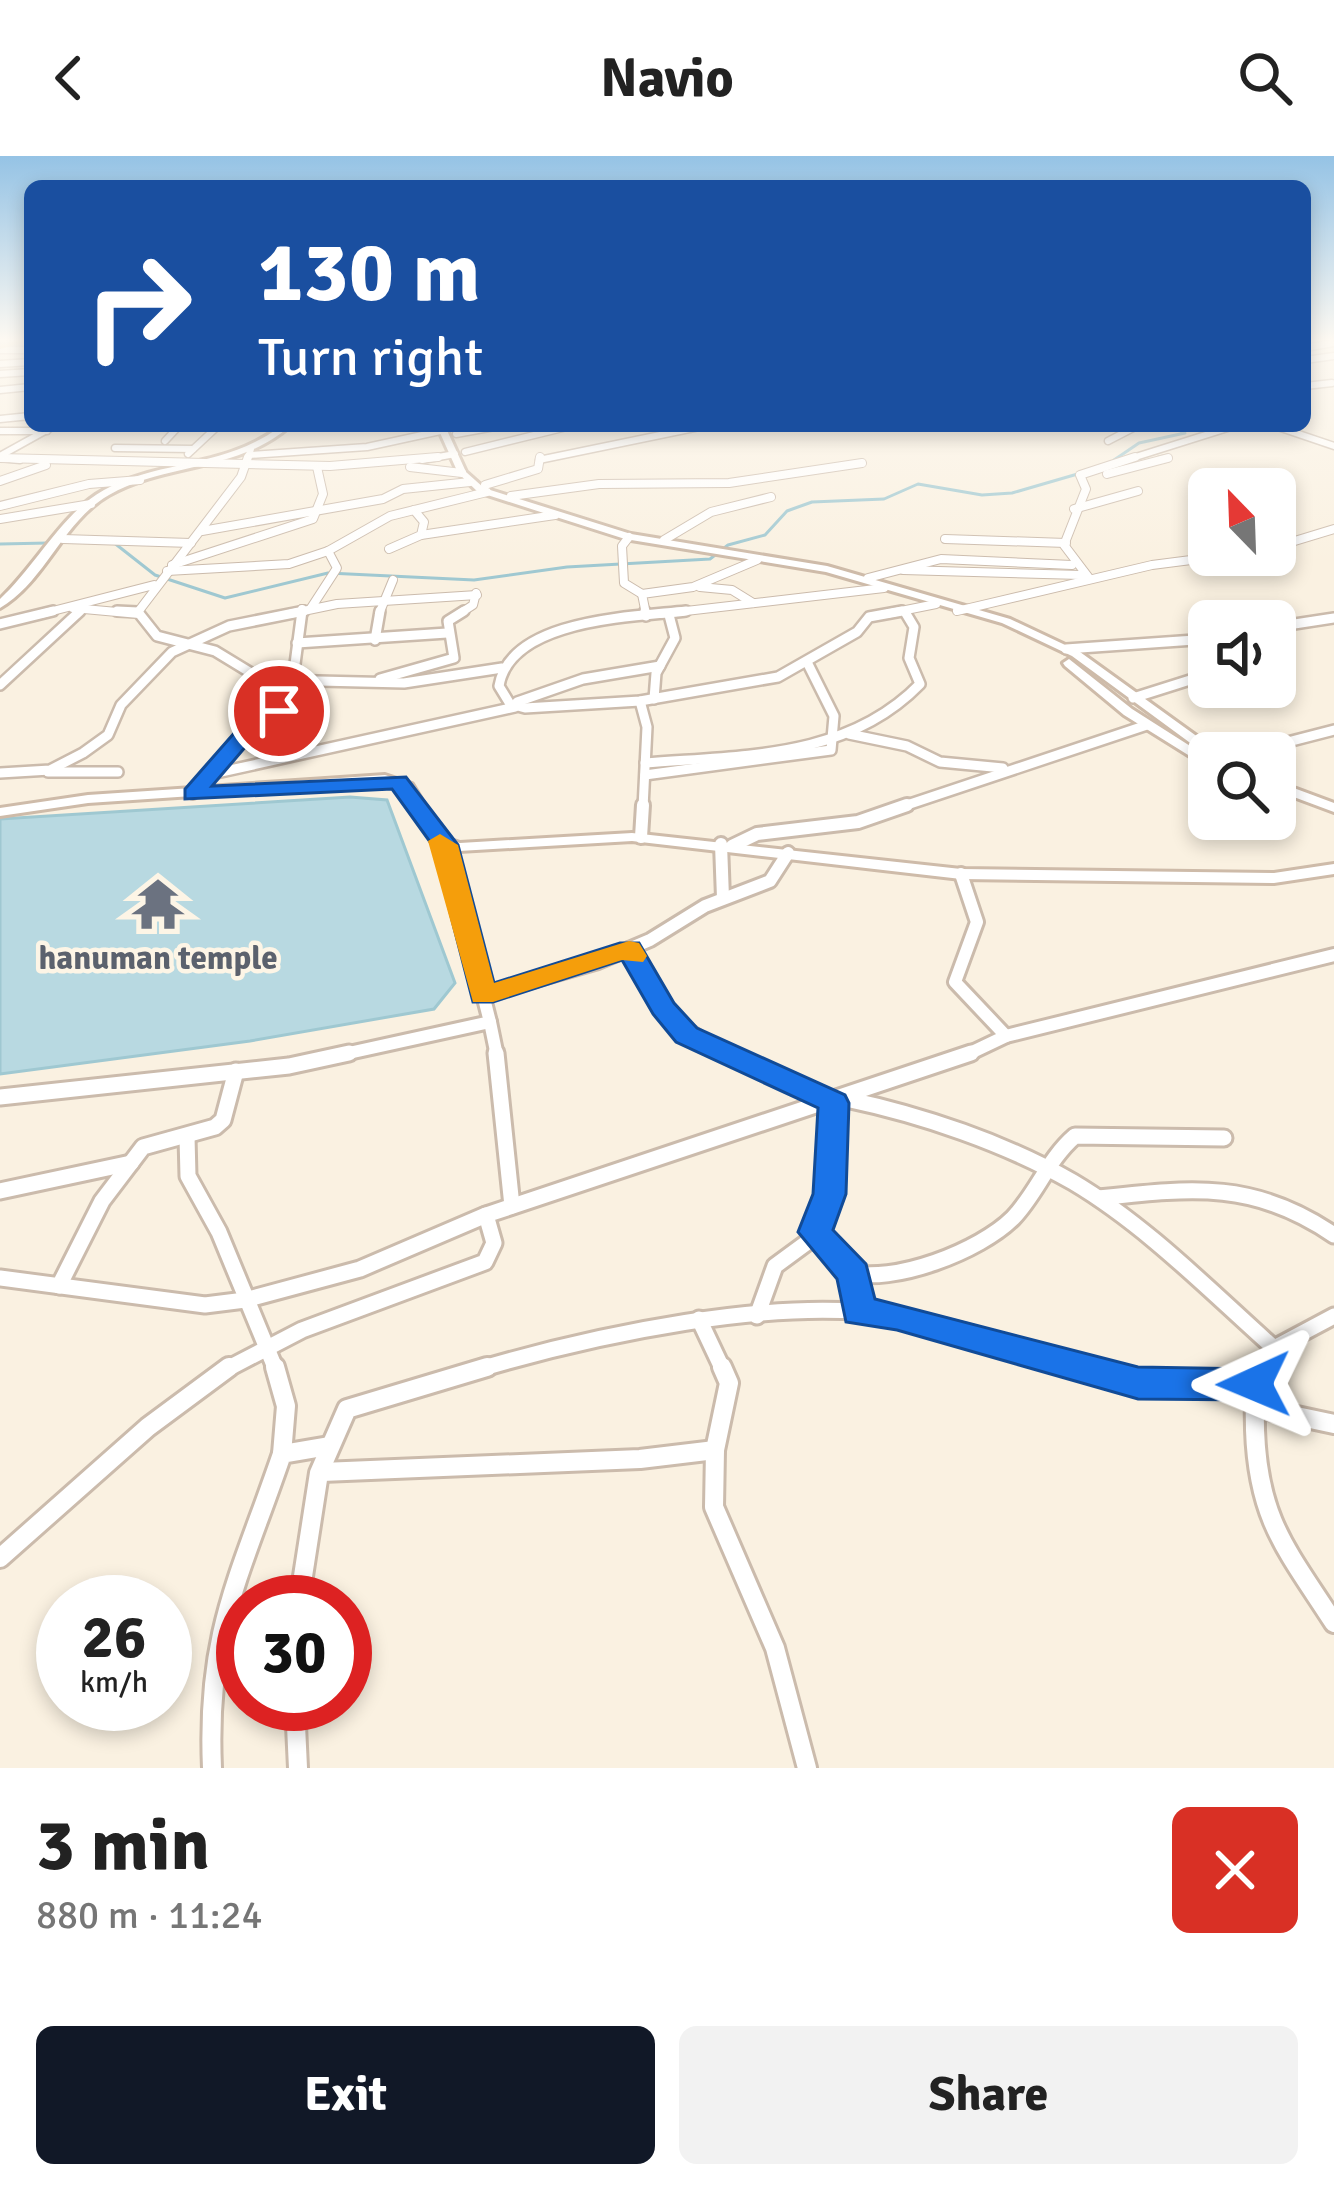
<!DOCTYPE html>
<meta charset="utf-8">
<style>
:root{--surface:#fff;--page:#f2f2f2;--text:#222;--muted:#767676;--accent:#111827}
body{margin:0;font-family:Signika,sans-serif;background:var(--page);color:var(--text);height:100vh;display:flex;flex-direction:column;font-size:45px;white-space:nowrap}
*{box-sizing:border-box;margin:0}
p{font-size:39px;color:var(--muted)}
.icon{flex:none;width:66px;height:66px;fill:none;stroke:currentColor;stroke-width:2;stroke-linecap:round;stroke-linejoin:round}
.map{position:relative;height:1612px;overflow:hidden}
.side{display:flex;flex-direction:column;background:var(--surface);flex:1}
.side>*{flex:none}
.top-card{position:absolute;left:24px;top:24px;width:1287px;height:252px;border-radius:18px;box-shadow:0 6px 18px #0003;background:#1a4fa0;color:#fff;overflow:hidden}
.needle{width:78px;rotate:337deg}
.tools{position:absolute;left:1188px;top:312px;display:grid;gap:24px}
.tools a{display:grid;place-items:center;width:108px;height:108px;border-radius:18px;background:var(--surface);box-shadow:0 6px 18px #0003;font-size:60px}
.speed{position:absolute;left:36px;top:1419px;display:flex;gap:24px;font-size:60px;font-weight:700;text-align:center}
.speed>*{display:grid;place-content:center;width:156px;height:156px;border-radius:50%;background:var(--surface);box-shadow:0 6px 18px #0003;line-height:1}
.speed small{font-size:30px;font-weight:400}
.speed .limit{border:18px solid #d22;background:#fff;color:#111}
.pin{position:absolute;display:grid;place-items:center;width:102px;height:102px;color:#fff;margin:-51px;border:6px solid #fff;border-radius:50%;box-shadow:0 3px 12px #0007}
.me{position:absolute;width:132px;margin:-66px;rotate:269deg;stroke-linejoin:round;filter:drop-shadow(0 0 9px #0008)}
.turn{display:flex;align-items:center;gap:42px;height:252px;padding:0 36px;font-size:54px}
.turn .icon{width:156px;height:156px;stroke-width:2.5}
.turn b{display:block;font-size:84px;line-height:102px}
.round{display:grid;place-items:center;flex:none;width:126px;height:126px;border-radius:18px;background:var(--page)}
.summary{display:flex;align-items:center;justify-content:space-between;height:204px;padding:0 36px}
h1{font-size:72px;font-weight:700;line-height:90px}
.button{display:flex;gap:24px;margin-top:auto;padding:24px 36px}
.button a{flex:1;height:138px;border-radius:18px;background:var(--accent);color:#fff;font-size:48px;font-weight:700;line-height:138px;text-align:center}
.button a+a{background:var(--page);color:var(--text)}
header{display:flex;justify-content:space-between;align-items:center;height:156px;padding:0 36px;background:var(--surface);font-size:54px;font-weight:700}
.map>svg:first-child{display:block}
.water{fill:#b8d9e1;stroke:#9fc8d1;stroke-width:3}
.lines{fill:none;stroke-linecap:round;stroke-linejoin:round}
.stream{stroke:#9fc8d1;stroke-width:3}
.street-far5-casing{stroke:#cbbbac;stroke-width:9}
.street-far4-casing{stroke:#cbbbac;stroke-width:10}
.street-far3-casing{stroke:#cbbbac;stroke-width:14}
.street-far2-casing{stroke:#cbbbac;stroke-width:18}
.street-far1-casing{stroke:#cbbbac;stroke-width:21}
.street-casing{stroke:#cbbbac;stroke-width:24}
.secondary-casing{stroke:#cebba9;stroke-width:6}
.primary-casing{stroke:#d9d4d0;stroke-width:6}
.street-far5{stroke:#fff;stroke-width:6}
.street-far4{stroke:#fff;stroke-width:8}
.street-far3{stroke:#fff;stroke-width:9}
.street-far2{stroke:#fff;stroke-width:12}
.street-far1{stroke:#fff;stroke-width:15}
.street{stroke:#fff;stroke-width:18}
.secondary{fill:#fff;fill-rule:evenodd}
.primary{fill:#f3d69e;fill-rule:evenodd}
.route{fill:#1a73e8;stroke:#114b97;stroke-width:3}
.slow{fill:#f59e0b}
.labels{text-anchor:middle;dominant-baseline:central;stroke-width:9;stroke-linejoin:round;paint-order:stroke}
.worship-label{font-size:33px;font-weight:bold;fill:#5b616d;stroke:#fdf5e6}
</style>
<header><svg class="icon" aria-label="back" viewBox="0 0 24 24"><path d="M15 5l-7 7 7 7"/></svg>Navio<svg class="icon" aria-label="search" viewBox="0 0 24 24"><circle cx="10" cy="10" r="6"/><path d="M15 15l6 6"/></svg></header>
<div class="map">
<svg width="1334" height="1612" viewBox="0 0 1334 1612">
<rect width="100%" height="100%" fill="#faf1e1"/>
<polygon class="water" points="350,641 387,644 455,827 434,853 250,885 0,918 0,663"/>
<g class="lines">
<g class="stream">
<polyline points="1114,304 1139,287 1185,277 1170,270"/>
<polyline points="113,386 155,419 225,442 328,417 474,424 567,411 710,403 728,389 765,379 787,355 812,346 884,343 918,328 982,339 1012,337 1081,317"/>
<polyline points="0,388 48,387"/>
</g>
<g class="street-far5-casing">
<g id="street-far5">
<polyline points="1305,192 1334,187"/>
<polyline points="0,194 30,194"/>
<polyline points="1305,204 1334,200"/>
<polyline points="0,208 30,206"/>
<polyline points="0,218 30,216"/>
<polyline points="1305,230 1332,227"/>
<polyline points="0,234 30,231"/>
<polyline points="0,263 30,260"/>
<polyline points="1275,270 1334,290"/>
<polyline points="0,275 47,275"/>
<polyline points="456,278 500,270"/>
<polyline points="165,285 179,270"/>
<polyline points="1108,285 1137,270"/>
<polyline points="115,292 193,293"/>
<polyline points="465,296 571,270"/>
<polyline points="188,298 218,270"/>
<polyline points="249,299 367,291 445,274"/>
<polyline points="0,300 54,270"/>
<polyline points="0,302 20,304"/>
<polyline points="247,304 251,293"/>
<polyline points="422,304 455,298"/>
<polyline points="539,304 704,270"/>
<polyline points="1126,304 1234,270"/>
<polyline points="1159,304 1168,302"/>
</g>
</g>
<g class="street-far4-casing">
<g id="street-far4">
<polyline points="0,302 330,310 438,301"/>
<polyline points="410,311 462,317"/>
<polyline points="1107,318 1168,302"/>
<polyline points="0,325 46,309"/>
<polyline points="485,329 538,313 540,301"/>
<polyline points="511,340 599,328 729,327 862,307"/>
<polyline points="0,350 89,328 140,324"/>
<polyline points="1074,353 1138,335"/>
<polyline points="0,363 91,348"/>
<polyline points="202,375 383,343 403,333 470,326"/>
<polyline points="421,379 555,359"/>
<polyline points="629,381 622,390 624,427 642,438"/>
<polyline points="63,383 191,387"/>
<polyline points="945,383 1066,387"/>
<polyline points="664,384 711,356 771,341"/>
<polyline points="1275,391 1334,373"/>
<polyline points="389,393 421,379 424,366 414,354"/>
<polyline points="172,409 313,363 323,338 317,311"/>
<polyline points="903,414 1081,419"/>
<polyline points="167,415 289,408 328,395 390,360 487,336"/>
<polyline points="868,422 941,403 1072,409"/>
<polyline points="1089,422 1064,389 1086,333 1080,319 1135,301"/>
<polyline points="700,431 732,434 753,447"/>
<polyline points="73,452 139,458"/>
<polyline points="311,452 337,412 328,395"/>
<polyline points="957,455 1152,409 1230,399"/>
<polyline points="138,456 241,321 248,301"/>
<polyline points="41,458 154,429"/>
<polyline points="77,458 83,452"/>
<polyline points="289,458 337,448 477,439"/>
<polyline points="301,458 302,453"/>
<polyline points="379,458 393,424"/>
<polyline points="459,458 473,449 476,437"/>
<polyline points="646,458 642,438 693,431 757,404"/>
<polyline points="660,458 884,432"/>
<polyline points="886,458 936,448"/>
</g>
</g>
<g class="street-far3-casing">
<g id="street-far3">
<polyline points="117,455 138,456 157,480 215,495 256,520 276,524 404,527 502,512"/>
<polyline points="645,455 646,460"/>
<path d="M 686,455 C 632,461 510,463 499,530 L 510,548 L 525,552 L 640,545 L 778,521 L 857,476 L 869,461 L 902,455"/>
<polyline points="0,468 53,455"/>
<polyline points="1275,471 1334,462"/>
<polyline points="375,484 380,455"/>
<polyline points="297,487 447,477"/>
<polyline points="1066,493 1209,483"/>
<polyline points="293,523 302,455"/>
<polyline points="380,523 454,502 448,465 464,455"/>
<polyline points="0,529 80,455"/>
<polyline points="1133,542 1209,518"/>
<polyline points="654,543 656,517 675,482 669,459"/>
<polyline points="640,545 647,571 643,652"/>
<polyline points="517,546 583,523 660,510"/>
<polyline points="849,578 907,590 940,606 1003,612"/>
<polyline points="1245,597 1334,574"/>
<path d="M 645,607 C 743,599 847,603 920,528 L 909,502 L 914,471 L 905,456"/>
<polyline points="48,616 118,616"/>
<polyline points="0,617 50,614 83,597 108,579 121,549 172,496 229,470 304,455"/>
<polyline points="212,618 515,551"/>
<polyline points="645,619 831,594 834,560 808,508"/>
<polyline points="193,638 258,564 297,538 300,523"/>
<polyline points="898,652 1147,569"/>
</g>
</g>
<g class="street-far2-casing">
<g id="street-far2">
<polyline points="641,681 643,649"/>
<polyline points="721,688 723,742"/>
<polyline points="732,690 757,678 858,666 907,649"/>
<polyline points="961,718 977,766 955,826 1006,880 964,900"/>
<path d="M 629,793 C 663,850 670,871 732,900"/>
<polyline points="483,839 598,806 650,784 705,750 770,725 788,697"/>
<polyline points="490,866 497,900"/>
<polyline points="1006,880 1334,799"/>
<polyline points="335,900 490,866 445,689"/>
</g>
</g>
<g class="street-far1-casing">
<g id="street-far1">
<polyline points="496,897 512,1050"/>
<polyline points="726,897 834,947 829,1038 809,1085 775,1110 757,1160"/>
<polyline points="0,941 289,910 349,897"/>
<path d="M 846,943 C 922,959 1005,987 1073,1026 C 1147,1070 1210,1135 1274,1192"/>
<polyline points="187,981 188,1020 219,1076 276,1214"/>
<polyline points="0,1035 131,1007"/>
<path d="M 1099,1042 C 1191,1032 1254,1024 1334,1079"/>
<path d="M 815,1076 L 847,1116 C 893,1129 980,1095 1013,1062 C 1037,1037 1048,1003 1075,980 L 1224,982"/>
<polyline points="854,1118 859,1156"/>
<polyline points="0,1122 205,1149 245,1144 360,1113 486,1059 971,897"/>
<polyline points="59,1130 102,1045 143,991 215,971 223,964 236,915"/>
<polyline points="699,1163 723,1214"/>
<polyline points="225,1214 302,1174 485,1106 494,1087 486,1059"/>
<path d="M 477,1214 C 591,1180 779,1139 896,1160 C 962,1172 1028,1196 1092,1214"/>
<polyline points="1262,1214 1274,1192 1334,1160"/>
</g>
</g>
<g class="street-casing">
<g id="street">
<polyline points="275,1211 286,1250 282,1298"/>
<polyline points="722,1211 729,1227 715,1294 714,1351 775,1492 807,1612"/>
<polyline points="1081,1211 1138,1227 1254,1229"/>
<path d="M 1264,1211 C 1252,1232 1255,1250 1255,1274 C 1258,1364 1287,1394 1334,1467"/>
<polyline points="1259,1252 1334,1268"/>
<polyline points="322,1316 640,1303 715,1294"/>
<polyline points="0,1402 148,1271 229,1211"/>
<polyline points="299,1446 319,1317 347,1253 487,1211"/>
<polyline points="295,1548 298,1612"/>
<path d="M 212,1612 C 206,1476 240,1421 282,1298 L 329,1290"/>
</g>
</g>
<g class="secondary-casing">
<g id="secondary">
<path d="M 281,270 L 290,270 C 238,316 167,306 109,339 C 63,365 45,426 0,452 L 0,443 C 35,411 63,356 104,334 C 162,303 224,313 281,270 Z"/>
<polygon points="437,270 445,270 466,316 484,332 631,378 827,410 1010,463 1080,496 1220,597 1209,597 1208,600 1072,500 1002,467 826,416 625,383 478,336 458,317"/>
<polygon points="1069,503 1132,553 1209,602 1209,612 1124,559 1065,510 1063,507"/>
<polygon points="385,619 412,628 445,682 460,687 632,677 961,713 1274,717 1334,708 1334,718 1274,727 961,723 632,685 459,695 434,688 402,634 384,627 88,647 0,660 0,652 88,639"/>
<polygon points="1275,625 1334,647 1334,656 1275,634"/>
</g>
</g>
<g class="primary-casing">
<polygon id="primary" points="25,182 30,182 30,185 0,193 0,189"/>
</g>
<use href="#street-far5" class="street-far5"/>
<use href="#street-far4" class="street-far4"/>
<use href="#street-far3" class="street-far3"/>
<use href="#street-far2" class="street-far2"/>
<use href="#street-far1" class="street-far1"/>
<use href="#street" class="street"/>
<use href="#secondary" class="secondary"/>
<use href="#primary" class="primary"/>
</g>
<linearGradient id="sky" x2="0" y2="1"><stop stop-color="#95c3e5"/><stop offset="0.45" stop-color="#fdf9f2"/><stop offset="1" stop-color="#fdf9f2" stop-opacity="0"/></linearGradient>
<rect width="1334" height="408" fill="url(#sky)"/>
<polygon class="route" points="279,548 290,555 265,568 212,630 406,621 458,689 494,827 620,787 639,787 674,847 697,872 845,939 849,947 846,1038 833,1074 866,1108 875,1143 1138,1211 1254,1213 1268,1217 1273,1228 1268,1240 1254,1244 1138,1243 897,1174 846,1166 837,1123 798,1076 813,1038 818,952 676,886 653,858 622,804 493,846 473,846 433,690 392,633 185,643 185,633 250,559"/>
<polygon class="slow" points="440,678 458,689 494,827 629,785 639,787 647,800 643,806 622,804 493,846 473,846 428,685"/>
<defs>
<g id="temple-bare" transform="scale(4.14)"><path d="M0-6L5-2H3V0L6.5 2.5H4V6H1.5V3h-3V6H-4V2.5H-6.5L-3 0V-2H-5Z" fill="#6b7280" stroke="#fdf5e6" stroke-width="2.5" paint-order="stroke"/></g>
</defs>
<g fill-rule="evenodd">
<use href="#temple-bare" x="158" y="748"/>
</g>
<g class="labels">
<g class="worship-label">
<text x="158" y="802">hanuman temple</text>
</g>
</g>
</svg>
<div class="tools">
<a><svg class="needle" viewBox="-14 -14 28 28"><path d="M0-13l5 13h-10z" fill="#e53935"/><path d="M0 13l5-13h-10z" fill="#767676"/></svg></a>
<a><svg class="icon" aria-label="sound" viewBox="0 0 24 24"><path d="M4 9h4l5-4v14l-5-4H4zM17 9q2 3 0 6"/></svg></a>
<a><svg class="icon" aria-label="search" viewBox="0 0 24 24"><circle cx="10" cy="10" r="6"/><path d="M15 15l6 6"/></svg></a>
</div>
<div class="speed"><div>26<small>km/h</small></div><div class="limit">30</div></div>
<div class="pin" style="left:279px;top:555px;background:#d93025"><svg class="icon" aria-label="arrive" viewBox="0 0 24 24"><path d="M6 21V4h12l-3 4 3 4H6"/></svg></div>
<svg class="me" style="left:1254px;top:1228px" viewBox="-20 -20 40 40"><path d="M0-17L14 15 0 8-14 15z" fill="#1a73e8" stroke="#fff" stroke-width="4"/></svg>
<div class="top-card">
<div class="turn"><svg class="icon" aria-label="right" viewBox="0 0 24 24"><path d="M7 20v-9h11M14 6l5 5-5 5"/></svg><div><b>130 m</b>Turn right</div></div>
</div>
</div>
<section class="side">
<div class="summary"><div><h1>3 min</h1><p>880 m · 11:24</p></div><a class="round" style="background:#d93025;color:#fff"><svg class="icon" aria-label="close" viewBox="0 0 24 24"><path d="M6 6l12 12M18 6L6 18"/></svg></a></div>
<div class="button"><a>Exit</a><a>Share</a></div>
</section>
